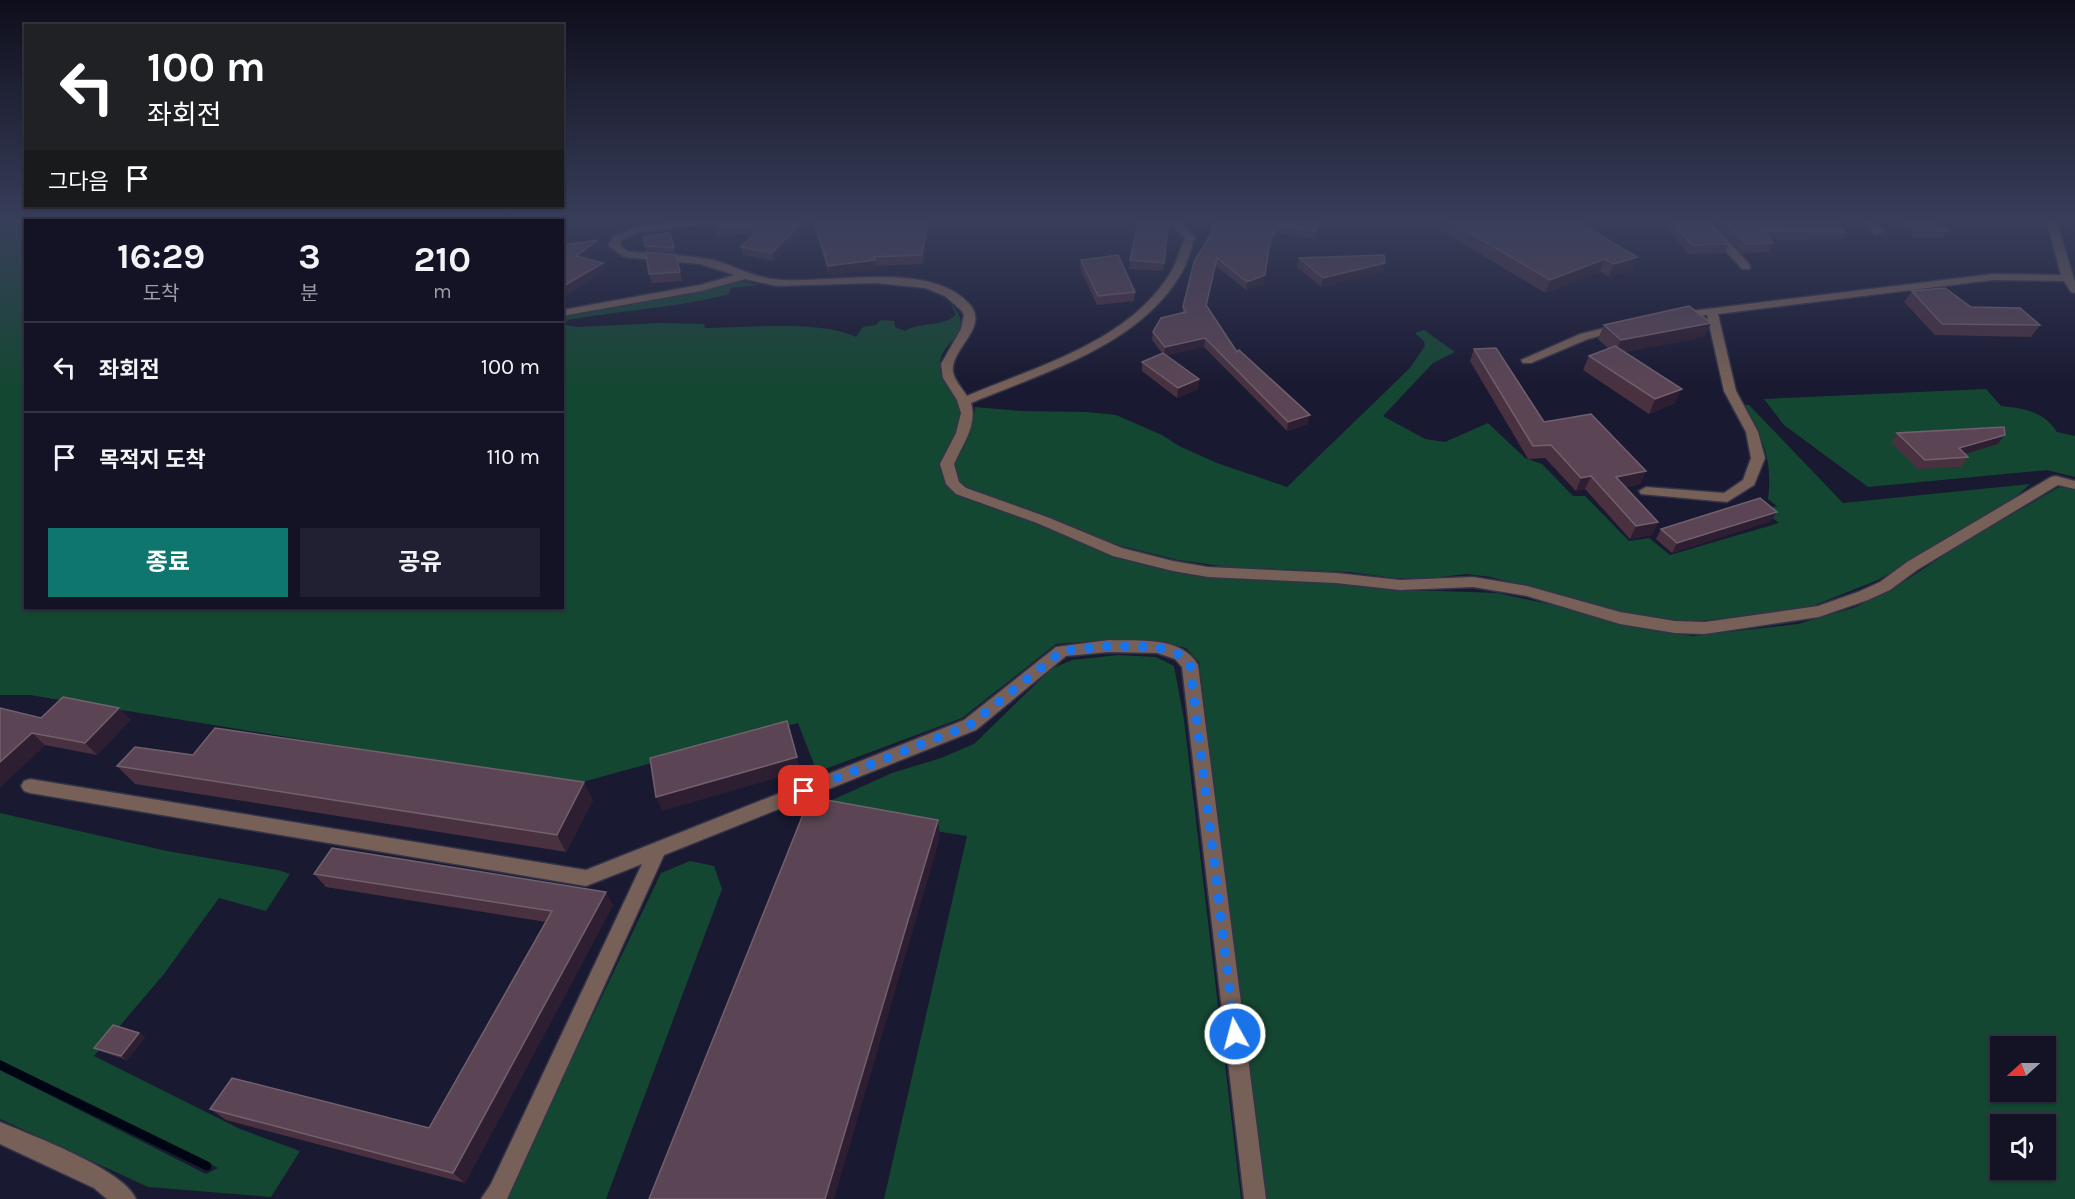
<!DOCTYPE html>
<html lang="ko">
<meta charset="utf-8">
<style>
:root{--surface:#131325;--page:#202032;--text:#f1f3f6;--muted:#9d9ea7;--line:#323242;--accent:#0f766e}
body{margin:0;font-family:Karla,"Noto Sans KR",sans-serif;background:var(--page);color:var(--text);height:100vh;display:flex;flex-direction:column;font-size:22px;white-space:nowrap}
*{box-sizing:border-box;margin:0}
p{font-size:20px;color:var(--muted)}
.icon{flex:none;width:33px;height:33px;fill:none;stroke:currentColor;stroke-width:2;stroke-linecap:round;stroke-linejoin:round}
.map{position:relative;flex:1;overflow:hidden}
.panel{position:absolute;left:24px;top:219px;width:540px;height:390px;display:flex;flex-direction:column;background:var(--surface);border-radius:0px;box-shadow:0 2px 4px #0004,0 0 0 2px var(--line)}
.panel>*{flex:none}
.hud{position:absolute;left:24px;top:24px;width:540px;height:183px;border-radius:0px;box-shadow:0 2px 4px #0004,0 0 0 2px var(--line);background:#202124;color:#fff;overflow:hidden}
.needle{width:39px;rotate:249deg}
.tools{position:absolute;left:1990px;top:1036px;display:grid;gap:12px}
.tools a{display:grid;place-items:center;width:66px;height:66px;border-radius:0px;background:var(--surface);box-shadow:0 2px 4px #0004,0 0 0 2px var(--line);font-size:30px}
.pin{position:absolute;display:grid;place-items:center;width:51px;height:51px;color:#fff;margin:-26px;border-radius:12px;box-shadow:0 3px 9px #0006}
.me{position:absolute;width:66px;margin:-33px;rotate:353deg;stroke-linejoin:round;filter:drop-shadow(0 0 4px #0008)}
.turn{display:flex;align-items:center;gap:21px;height:126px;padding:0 24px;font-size:27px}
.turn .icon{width:78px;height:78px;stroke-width:2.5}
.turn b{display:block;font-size:42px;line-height:51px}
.then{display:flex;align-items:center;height:57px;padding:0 24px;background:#0003;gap:12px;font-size:22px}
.eta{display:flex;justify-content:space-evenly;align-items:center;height:102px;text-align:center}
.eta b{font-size:36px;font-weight:700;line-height:42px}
.button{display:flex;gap:12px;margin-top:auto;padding:12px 24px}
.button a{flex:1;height:69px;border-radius:0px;background:var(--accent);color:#fff;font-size:24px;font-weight:700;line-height:69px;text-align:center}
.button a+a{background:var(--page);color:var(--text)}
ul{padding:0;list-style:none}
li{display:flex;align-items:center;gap:18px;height:90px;padding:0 24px;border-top:2px solid var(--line)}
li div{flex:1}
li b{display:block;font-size:22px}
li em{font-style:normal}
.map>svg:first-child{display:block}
.green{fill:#144732;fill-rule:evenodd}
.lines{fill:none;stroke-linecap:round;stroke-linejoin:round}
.stream{stroke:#000513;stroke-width:9}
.minor-casing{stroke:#333349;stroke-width:3}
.minor{fill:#776057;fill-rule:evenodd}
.wall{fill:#49313f}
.shaded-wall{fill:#2e1e31}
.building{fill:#5b4554;stroke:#72606e;stroke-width:1.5}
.route{stroke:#1a73e8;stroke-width:10;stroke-dasharray:0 18}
</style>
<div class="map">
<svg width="2075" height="1199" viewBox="0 0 2075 1199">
<rect width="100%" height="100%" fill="#191931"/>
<g class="green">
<path d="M 0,219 L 292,219 L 26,220 L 26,608 L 562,608 L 563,316 L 741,281 L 759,285 L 731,288 L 729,294 C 677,308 622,310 568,320 L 565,325 L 578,327 L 661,323 L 705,324 L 704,328 C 745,328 821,320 856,337 L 863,327 L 876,325 L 881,320 L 894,321 L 895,327 L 905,331 C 921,321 940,328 956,315 L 950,302 C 980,338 939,336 940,367 C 940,383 954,390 961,402 C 969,420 947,448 940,463 C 944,479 951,489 965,498 L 1042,524 L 1116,555 L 1303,580 L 1411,590 L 1497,593 L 1580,611 L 1642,629 L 1693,636 L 1798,624 L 1856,607 L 1902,583 L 1961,544 L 2061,486 L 2075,489 L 2075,1199 L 1266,1199 L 1199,662 L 1186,648 L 1163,642 L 1109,640 L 1056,644 L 962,718 L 817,772 L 798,723 L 575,784 L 30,695 L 0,695 ZM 2001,1047 L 2046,1047 L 2046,1092 L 2001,1092 ZM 2001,1125 L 2046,1125 L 2046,1170 L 2001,1170 Z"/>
<path d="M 1424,330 L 1455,352 L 1433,363 L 1383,416 L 1425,439 L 1445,442 L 1488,423 L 1525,458 L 1542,464 L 1573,496 L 1585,496 L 1629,541 L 1649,538 L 1670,555 L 1779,523 L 1762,510 L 1777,506 L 1768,499 C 1773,460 1763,437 1743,405 L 1749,405 L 1843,503 L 2030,484 L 2016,497 L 1878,580 L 1815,605 L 1788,610 L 1693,622 L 1667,621 L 1642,618 L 1491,577 L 1467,574 L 1422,579 L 1394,578 L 1350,572 L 1228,567 L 1178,560 L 1106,542 L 1049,517 L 966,488 C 937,467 974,433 975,407 L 1020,411 L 1087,412 L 1116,415 L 1162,435 L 1179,446 L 1217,463 L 1287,487 L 1410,368 L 1425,346 L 1424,341 L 1415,333 Z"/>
<path d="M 1986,389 L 2001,406 C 2023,408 2045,412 2057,432 L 2075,436 L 2075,477 L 2047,470 L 1868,487 L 1784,425 L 1764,399 Z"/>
<polygon points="1119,655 1156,657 1174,666 1184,720 1241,1199 884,1199 967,836 808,811 892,773 941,758 974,744 1051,669 1072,660"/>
<polygon points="0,813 167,851 278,870 290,874 266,911 219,898 164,974 94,1056 240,1129 300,1151 271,1197 148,1187 0,1119 0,1070 206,1174 218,1168 0,1060"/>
<polygon points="690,861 714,866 722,889 606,1199 496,1199 515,1178 661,873"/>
</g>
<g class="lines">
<polyline class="stream" points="0,1065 207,1166"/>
<g class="minor-casing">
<g id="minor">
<path d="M 695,219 L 730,219 L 725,222 L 641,232 L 621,240 L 620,245 L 627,251 C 655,255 685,254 713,260 C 734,265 752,277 773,279 C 827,286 932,258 971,306 C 988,329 950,349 953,372 C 955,381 962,388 967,396 C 1037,366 1129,342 1171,272 C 1177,262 1180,249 1185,238 L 1164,219 L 1176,219 L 1195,237 C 1191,248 1188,261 1182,272 C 1140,346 1044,372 971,403 C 978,425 962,445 954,464 L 959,482 L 966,488 L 1047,517 L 1122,548 L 1173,561 L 1208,567 L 1336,573 L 1400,580 L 1473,577 L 1527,586 L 1620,612 L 1675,621 L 1705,622 L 1818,606 L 1858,592 L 1880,582 L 1907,562 L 2051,477 L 2056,476 L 2075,481 L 2075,489 L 2058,485 L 1917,570 L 1890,590 L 1868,600 L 1819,617 L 1705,634 L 1675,633 L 1620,624 L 1527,596 L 1473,587 L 1400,590 L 1336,583 L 1208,577 L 1173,571 L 1113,556 L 1037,523 L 956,494 L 946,484 L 940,464 L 956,433 L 961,413 L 957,400 L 943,378 L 941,364 L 961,329 L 964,315 L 961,310 L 945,296 L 925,288 L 876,283 L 776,286 L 745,279 L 701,291 L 562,316 L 562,310 L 700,285 L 735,275 L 700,264 L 624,257 L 609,246 L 613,236 L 639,226 Z"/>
<polygon points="1697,219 1708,219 1750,265 1750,269 1742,269"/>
<polygon points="1859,219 1871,219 1884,232 1875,234"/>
<polygon points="2046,219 2056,219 2075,282 2075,293 2071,292 2064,281 1993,280 1718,314 1736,391 1758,432 1765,458 1754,485 1727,502 1641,494 1639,491 1646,487 1724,493 1743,480 1751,458 1746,432 1724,391 1707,315 1679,318 1675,317 1675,313 1993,274 2061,275"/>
<polygon points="1621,324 1627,327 1625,329 1588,339 1531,363 1523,363 1521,360 1580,334"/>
<path d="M 1109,640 C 1138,641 1182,636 1198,665 L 1266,1199 L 1244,1199 L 1182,667 L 1175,659 L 1157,653 L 1109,652 L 1066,656 L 976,730 L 664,855 L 507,1199 L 481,1199 L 491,1184 L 642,864 L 586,886 L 30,793 L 24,791 L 21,786 L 24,781 L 30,779 L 586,870 L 964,720 L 1056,647 Z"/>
<path d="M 0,1122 C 31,1135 125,1170 136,1199 L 107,1199 L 94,1188 L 0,1144 Z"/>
</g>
</g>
<use href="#minor" class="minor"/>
</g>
<g class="wall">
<polygon points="717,219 931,219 923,264 876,266 876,269 829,275 813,222 774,261 743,255 741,247 754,234 718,236 716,228"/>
<polygon points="1139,219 1174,231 1168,233 1163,271 1129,269 1130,260"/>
<polygon points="1180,219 1209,219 1187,226"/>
<polygon points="1422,219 1573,219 1637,257 1632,270 1609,277 1600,272 1545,293"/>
<polygon points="1659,219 1706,219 1729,244 1725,253 1688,254"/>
<polygon points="1711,219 1832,219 1846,232 1841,240 1770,240 1773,243 1769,252 1742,253"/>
<polygon points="1896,219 1935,219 1947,231 1943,238 1913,237"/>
<polygon points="1320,223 1314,239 1278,233 1269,249 1264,283 1246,290 1216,266 1207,306 1237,352 1308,424 1287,431 1204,347 1166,355 1199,379 1198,389 1177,398 1142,371 1142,362 1162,353 1152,340 1153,332 1182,313 1183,307 1211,234 1211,226"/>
<polygon points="670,232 675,253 646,251 643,237"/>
<polygon points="676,255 682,281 652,283 649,274"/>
<polygon points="1299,258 1385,263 1383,272 1321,287 1297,267"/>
<polygon points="1081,260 1135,292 1134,301 1097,305 1080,269"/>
<polygon points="1912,291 1971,307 2040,325 2031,337 1935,335 1904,302"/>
<polygon points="1711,323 1704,337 1624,352 1675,403 1649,414 1583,370 1589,356 1609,349 1598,339 1604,325"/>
<polygon points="1474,349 1544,422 1646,471 1640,484 1625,487 1658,522 1652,535 1630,539 1585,489 1576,491 1545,458 1528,459 1470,361"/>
<polygon points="1897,433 1998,444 1965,454 1968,457 1961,467 1918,469 1891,443"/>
<polygon points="1771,521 1672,553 1656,539 1661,529"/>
<polygon points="0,708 41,718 119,708 130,720 97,755 45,745 0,787"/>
<polygon points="193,755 593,800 566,852 135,784 117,766"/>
<polygon points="314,874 613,905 465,1183 226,1120 210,1109 429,1128 546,922 326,887"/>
<polygon points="139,1033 145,1037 127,1060 100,1051 94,1048"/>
</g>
<g class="shaded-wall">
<polygon points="805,219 812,219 813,222 774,261 772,253"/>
<polygon points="928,219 931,219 923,264 922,255"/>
<polygon points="1188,219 1209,219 1187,226"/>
<polygon points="1320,219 1321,219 1320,223 1314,239 1315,231"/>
<polygon points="1174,223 1174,231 1168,233 1163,271 1168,224"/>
<polygon points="1279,225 1278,233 1269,250 1270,241"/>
<polygon points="598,240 601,248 578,264 576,256"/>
<polygon points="1637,257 1632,270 1609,277 1614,264"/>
<polygon points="1217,258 1216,266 1205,313 1206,305"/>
<polygon points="1605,259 1600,272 1545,293 1550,280"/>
<polygon points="875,260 876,269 829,275 828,266"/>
<polygon points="603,263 605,271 562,298 562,287"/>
<polygon points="1385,263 1383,272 1321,287 1323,278"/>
<polygon points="1265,275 1264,283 1246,290 1247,282"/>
<polygon points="1711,323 1704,337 1615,354 1621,340"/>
<polygon points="1205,338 1204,347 1164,356 1165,347"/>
<polygon points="1199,379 1198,389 1177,398 1178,388"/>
<polygon points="1682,389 1675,403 1649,414 1655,399"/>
<polygon points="1310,415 1308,424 1287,431 1288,422"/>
<polygon points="2005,435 1998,444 1952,458 1959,448"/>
<polygon points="1646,471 1640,484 1610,489 1616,477"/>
<polygon points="1591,476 1585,489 1576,491 1581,478"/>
<polygon points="1777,512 1771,521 1672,553 1677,543"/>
<polygon points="1658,522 1652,535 1630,539 1636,526"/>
<polygon points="119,708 130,720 97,755 85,743"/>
<polygon points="32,733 45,745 0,787 0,762"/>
<polygon points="797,757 801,771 662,811 656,797"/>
<polygon points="584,782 593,800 566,852 557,835"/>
<polygon points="938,820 940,838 834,1199 825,1199"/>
<polygon points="606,892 613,905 465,1183 453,1173"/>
<polygon points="139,1033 145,1037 127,1060 121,1056"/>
</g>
<g class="building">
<polygon points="717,219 805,219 772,253 741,247 764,225 716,228"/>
<polygon points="813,219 928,219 922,255 874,257 875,260 828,266"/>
<polygon points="1139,219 1171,219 1174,223 1168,224 1164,263 1130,260"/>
<polygon points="1214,219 1320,219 1315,231 1279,225 1270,241 1265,275 1247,282 1217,258 1206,305 1237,352 1239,350 1310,415 1288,422 1205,338 1165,347 1153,332 1161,318 1186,312 1183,307 1194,262 1215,227 1211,226"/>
<polygon points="1446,219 1573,219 1637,257 1614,264 1605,259 1550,280"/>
<polygon points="1670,219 1706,219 1729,244 1692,245"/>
<polygon points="1724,219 1832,219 1846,232 1762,231 1773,243 1746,244"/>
<polygon points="1907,219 1935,219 1947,231 1918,230"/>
<polygon points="670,232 674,248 645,246 643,237"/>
<polygon points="598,240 576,256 603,263 562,287 562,245"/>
<polygon points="646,252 676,255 680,272 649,274"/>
<polygon points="1118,255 1135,292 1098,296 1081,260"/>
<polygon points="1384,255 1385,263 1323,278 1299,258"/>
<polygon points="1945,288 1971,307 2020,308 2040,325 1942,324 1912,291"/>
<polygon points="1689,306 1711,323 1621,340 1604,325"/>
<polygon points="1615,346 1682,389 1655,399 1589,356"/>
<polygon points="1496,348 1544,422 1591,414 1646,471 1616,477 1658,522 1636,526 1591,476 1581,478 1551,445 1533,446 1474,349"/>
<polygon points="1163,353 1199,379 1178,388 1142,362"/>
<polygon points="2004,427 2005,435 1959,448 1968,457 1925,460 1897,433"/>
<polygon points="1760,498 1777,512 1677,543 1661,529"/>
<polygon points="63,697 119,708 85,743 32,733 0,762 0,708 41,718"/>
<polygon points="787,721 797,757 656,797 650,758"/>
<polygon points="215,728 584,782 557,835 117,766 135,747 193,755"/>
<polygon points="810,797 938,820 825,1199 649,1199"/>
<polygon points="332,848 606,892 453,1173 210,1109 232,1078 429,1128 552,911 314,874"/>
<polygon points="113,1025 139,1033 121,1056 94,1048"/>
</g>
<linearGradient id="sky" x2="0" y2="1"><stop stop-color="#0e0e1b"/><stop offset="0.57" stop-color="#383e5a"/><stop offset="1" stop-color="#383e5a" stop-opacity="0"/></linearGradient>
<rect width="2075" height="387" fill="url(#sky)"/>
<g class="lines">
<polyline class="route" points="804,791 970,725 1062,651 1109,646 1157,647 1181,655 1190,665 1235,1034"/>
</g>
</svg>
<div class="tools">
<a><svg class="needle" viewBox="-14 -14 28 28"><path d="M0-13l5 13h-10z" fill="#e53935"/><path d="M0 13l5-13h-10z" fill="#9d9ea7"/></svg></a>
<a><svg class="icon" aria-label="sound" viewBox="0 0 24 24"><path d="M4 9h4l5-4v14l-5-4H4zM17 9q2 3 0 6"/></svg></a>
</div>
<div class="pin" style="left:804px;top:791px;background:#d93025"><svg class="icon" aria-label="arrive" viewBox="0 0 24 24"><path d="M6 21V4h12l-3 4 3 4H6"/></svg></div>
<svg class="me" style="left:1235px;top:1034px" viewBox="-20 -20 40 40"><circle r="17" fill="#1a73e8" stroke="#fff" stroke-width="3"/><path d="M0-11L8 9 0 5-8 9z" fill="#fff"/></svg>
<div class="hud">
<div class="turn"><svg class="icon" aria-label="left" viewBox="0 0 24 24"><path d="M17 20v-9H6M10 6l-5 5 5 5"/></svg><div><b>100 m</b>좌회전</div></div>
<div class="then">그다음<svg class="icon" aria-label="arrive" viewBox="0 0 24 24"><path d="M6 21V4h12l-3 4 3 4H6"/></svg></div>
</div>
<section class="panel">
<div class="eta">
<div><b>16:29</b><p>도착</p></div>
<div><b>3</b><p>분</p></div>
<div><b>210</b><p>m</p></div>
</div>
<ul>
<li><svg class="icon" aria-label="left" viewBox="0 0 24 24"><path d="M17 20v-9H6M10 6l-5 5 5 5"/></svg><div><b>좌회전</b></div><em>100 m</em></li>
<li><svg class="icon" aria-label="arrive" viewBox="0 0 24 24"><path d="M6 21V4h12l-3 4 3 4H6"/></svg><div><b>목적지 도착</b></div><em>110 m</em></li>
</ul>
<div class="button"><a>종료</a><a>공유</a></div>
</section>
</div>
